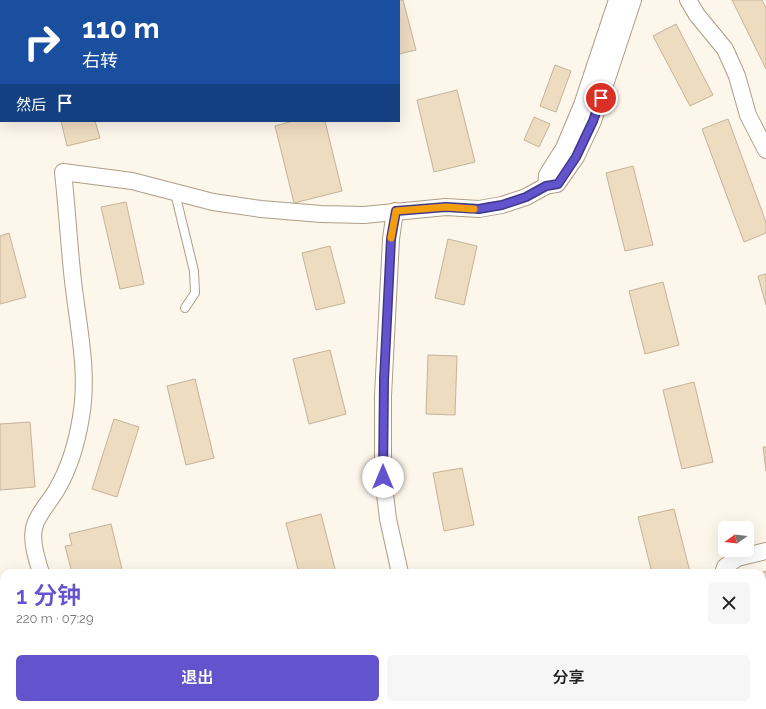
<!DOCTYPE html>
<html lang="zh">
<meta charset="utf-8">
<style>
:root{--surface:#fff;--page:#f6f6f6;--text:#222;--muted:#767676;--accent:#6354cd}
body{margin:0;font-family:Raleway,"Noto Sans SC",sans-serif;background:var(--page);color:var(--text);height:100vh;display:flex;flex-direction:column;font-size:15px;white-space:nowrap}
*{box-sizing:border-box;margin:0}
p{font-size:13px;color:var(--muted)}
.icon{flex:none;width:22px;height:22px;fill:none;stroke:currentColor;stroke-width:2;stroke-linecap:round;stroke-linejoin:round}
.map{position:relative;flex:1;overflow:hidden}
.panel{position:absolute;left:0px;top:569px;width:766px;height:140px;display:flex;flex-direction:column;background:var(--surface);border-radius:12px 12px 0 0;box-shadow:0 4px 16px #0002}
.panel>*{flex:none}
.hud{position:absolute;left:0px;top:0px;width:400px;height:122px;box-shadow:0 4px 16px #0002;background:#1a4fa0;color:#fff;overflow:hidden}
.needle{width:26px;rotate:256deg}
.buttons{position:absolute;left:718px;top:521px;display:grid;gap:8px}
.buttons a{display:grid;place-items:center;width:36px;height:36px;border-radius:6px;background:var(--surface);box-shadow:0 4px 16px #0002;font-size:20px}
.pin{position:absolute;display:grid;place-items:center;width:34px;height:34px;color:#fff;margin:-17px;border:2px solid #fff;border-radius:50%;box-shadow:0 1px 4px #0007}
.me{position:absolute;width:44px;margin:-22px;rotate:0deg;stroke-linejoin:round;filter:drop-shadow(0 0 3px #0008)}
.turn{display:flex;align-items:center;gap:14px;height:84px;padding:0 16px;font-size:18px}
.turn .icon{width:52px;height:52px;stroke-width:2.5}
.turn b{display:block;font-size:28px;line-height:34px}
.then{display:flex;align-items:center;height:38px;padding:0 16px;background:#0003;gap:8px;font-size:15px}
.round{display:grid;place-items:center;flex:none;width:42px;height:42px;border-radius:6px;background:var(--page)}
.headline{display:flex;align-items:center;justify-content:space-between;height:68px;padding:0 16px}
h1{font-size:24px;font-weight:600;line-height:30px;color:var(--accent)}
.primary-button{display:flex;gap:8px;margin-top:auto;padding:8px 16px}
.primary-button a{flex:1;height:46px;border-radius:6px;background:var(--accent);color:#fff;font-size:16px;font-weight:600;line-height:46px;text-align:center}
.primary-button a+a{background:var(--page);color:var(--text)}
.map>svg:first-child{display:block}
.building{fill:#eedcc1;stroke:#c4b399}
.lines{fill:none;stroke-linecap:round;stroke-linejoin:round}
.lane-casing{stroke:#af9d85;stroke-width:10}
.street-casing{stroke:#af9d85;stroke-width:18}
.lane{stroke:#fff;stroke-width:8}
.street{stroke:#fff;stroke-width:16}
.route-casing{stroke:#403785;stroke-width:10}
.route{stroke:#6354cd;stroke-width:7}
.slow{stroke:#f59e0b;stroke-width:7}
</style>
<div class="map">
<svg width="766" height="709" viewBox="0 0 766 709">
<rect width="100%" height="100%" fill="#fdf6eb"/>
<g class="building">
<polygon points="367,0 403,0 416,50 399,54 399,1"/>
<polygon points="732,0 762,0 766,8 766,69"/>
<polygon points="676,24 713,95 690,106 653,36"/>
<polygon points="555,65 571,71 556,112 540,106"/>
<polygon points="457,90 475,162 434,172 417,100"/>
<polygon points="534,117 550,124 539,147 524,140"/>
<polygon points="728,119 766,222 766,233 744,242 702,129"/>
<polygon points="61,121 95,121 100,138 67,146"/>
<polygon points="293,121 325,121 342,191 294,203 275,126"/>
<polygon points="633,166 653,245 625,251 606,173"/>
<polygon points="126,202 144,284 120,289 101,207"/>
<polygon points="9,233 26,297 0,304 0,236"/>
<polygon points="448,239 477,246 464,305 435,298"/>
<polygon points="330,246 345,303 316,310 302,253"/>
<polygon points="766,274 766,305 758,276"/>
<polygon points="663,282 679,345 645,354 629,291"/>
<polygon points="330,350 346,414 309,424 293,359"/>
<polygon points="428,355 457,356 455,415 426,414"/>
<polygon points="195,379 214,458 186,465 167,386"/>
<polygon points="694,382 713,462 682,469 663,390"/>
<polygon points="114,419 139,427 117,497 92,489"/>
<polygon points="30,422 35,487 0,490 0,424"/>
<polygon points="763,447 766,447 766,471"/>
<polygon points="462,468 474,525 444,531 433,473"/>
<polygon points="674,509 690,572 652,573 638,517"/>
<polygon points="321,514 336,573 299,573 286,523"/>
<polygon points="111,524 123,573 72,573 65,546 72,545 69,534"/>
<polygon points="766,571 766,661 762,650 762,573 761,573"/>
<polygon points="361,705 398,705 383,709 362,709"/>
<polygon points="524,705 561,705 563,709 527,709"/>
</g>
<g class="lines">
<g class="lane-casing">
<polyline id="lane" points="175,193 194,271 195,293 185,308"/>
</g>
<g class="street-casing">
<g id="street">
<polyline points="617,0 582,105 564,148 547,175 546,186 557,184 576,157 593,121 633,0"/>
<polyline points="688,0 697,15 725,49 737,76 748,115 766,150"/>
<polyline points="395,211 391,239 383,396 383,477 388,519 400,573"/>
<path d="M 41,573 C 37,560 31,542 34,528 C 37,514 50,502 57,489 C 70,467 77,442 81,417 C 89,372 78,326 73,281 C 69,245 67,208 63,172 L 132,181 L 213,202 L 261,209 L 321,214 L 364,215 L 446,207 L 479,209 L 502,205 L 526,197 L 546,186"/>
<polyline points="723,573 725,567 737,558 766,551"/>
<polyline points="92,705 94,709"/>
<polyline points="460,705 462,709"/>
</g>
</g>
<use href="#lane" class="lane"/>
<use href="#street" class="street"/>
</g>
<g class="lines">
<g class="route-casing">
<polyline id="route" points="383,477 384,380 391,239 396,211 446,207 479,209 490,207 502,205 526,197 546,186 558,184 576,157 593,121 601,98"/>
</g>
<use href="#route" class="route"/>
<polyline class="slow" points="391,238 396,211 446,207 474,209"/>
</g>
</svg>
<div class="buttons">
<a><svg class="needle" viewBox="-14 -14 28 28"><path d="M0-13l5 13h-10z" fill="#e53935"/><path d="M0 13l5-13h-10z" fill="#767676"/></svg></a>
</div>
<div class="pin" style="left:601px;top:98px;background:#d93025"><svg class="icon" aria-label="arrive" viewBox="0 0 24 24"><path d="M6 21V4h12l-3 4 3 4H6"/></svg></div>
<svg class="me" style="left:383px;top:477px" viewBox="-20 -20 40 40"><circle r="19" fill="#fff"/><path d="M0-13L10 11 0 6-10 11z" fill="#6354cd"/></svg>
<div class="hud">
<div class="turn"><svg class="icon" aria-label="right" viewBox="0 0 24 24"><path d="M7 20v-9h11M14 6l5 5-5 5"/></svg><div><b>110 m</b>右转</div></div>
<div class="then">然后<svg class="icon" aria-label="arrive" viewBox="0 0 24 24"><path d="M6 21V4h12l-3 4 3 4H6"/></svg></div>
</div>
<section class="panel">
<div class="headline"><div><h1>1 分钟</h1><p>220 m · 07:29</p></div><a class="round"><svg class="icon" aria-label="close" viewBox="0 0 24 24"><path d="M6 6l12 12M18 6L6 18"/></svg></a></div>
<div class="primary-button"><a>退出</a><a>分享</a></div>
</section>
</div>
